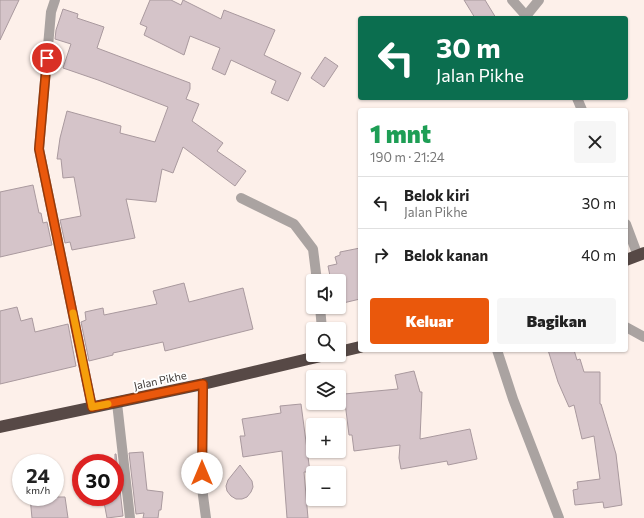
<!DOCTYPE html>
<html lang="id">
<meta charset="utf-8">
<style>
:root{--surface:#fff;--page:#f6f6f6;--text:#222;--muted:#767676;--line:#e0e0e0;--accent:#ea580c}
body{margin:0;font-family:Commissioner,sans-serif;background:var(--page);color:var(--text);height:100vh;display:flex;flex-direction:column;font-size:15px;white-space:nowrap}
*{box-sizing:border-box;margin:0}
p{font-size:13px;color:var(--muted)}
.icon{flex:none;width:22px;height:22px;fill:none;stroke:currentColor;stroke-width:2;stroke-linecap:round;stroke-linejoin:round}
.map{position:relative;flex:1;overflow:hidden}
.side{position:absolute;left:358px;top:108px;width:270px;height:244px;display:flex;flex-direction:column;background:var(--surface);border-radius:4px;box-shadow:0 1px 3px #0004}
.side>*{flex:none}
.guide{position:absolute;left:358px;top:16px;width:270px;height:84px;border-radius:4px;box-shadow:0 1px 3px #0004;background:#0b6e4f;color:#fff;overflow:hidden}
.tools{position:absolute;left:306px;top:274px;display:grid;gap:8px}
.tools a{display:grid;place-items:center;width:40px;height:40px;border-radius:4px;background:var(--surface);box-shadow:0 1px 3px #0004;font-size:20px}
.speed{position:absolute;left:12px;top:454px;display:flex;gap:8px;font-size:20px;font-weight:700;text-align:center}
.speed>*{display:grid;place-content:center;width:52px;height:52px;border-radius:50%;background:var(--surface);box-shadow:0 1px 3px #0004;line-height:1}
.speed small{font-size:10px;font-weight:400}
.speed .limit{border:6px solid #d22;background:#fff;color:#111}
.pin{position:absolute;display:grid;place-items:center;width:34px;height:34px;color:#fff;margin:-17px;border:2px solid #fff;border-radius:50%;box-shadow:0 1px 4px #0007}
.me{position:absolute;width:44px;margin:-22px;rotate:0deg;stroke-linejoin:round;filter:drop-shadow(0 0 3px #0008)}
.turn{display:flex;align-items:center;gap:14px;height:84px;padding:0 12px;font-size:18px}
.turn .icon{width:52px;height:52px;stroke-width:2.5}
.turn b{display:block;font-size:28px;line-height:34px}
.round{display:grid;place-items:center;flex:none;width:42px;height:42px;border-radius:4px;background:var(--page)}
.head{display:flex;align-items:center;justify-content:space-between;height:68px;padding:0 12px}
h1{font-size:24px;font-weight:800;line-height:30px;color:#1e9e55}
.primary-button{display:flex;gap:8px;margin-top:auto;padding:8px 12px}
.primary-button a{flex:1;height:46px;border-radius:4px;background:var(--accent);color:#fff;font-size:16px;font-weight:800;line-height:46px;text-align:center}
.primary-button a+a{background:var(--page);color:var(--text)}
ul{padding:0;list-style:none}
li{display:flex;align-items:center;gap:12px;height:52px;padding:0 12px;border-top:1px solid var(--line)}
li div{flex:1}
li b{display:block;font-size:15px}
li em{font-style:normal}
.map>svg:first-child{display:block}
.building{fill:#d5c4c9;stroke:#a9999e}
.lines{fill:none;stroke-linecap:round;stroke-linejoin:round}
.street{stroke:#aaa3a1;stroke-width:10}
.highway{stroke:#574946;stroke-width:12}
.route-casing{stroke:#983908;stroke-width:10}
.route{stroke:#ea580c;stroke-width:7}
.slow{stroke:#f59e0b;stroke-width:7}
.labels{text-anchor:middle;dominant-baseline:central;stroke-width:3.5;stroke-linejoin:round;paint-order:stroke}
.street-label{font-size:11px;fill:#413b38;stroke:#fff}
</style>
<div class="map">
<svg width="644" height="518" viewBox="0 0 644 518">
<rect width="100%" height="100%" fill="#fdf0ea"/>
<g class="building">
<polygon points="0,0 19,0 0,40"/>
<polygon points="150,0 171,0 181,5 183,0 221,19 224,10 275,30 264,55 301,73 288,101 271,93 276,81 231,60 225,75 212,69 220,48 190,36 184,55 144,35 147,27 140,24"/>
<polygon points="464,0 485,0 496,18 475,18"/>
<polygon points="63,9 78,14 77,18 104,27 97,48 190,83 190,89 186,99 199,104 192,121 223,143 217,151 246,171 235,186 183,147 173,173 162,169 156,202 126,199 135,238 72,250 70,242 65,243 60,220 81,216 74,177 63,178 61,159 57,159 60,138 67,111 121,126 120,133 155,142 168,107 98,80 63,68 71,44 55,39 56,30"/>
<polygon points="325,57 338,66 324,87 311,78"/>
<polygon points="33,185 39,213 41,213 43,223 47,222 52,245 0,257 0,192"/>
<polygon points="360,248 360,299 339,304 339,281 331,281 328,266 337,264 335,257 340,255 340,252"/>
<polygon points="184,283 189,302 243,288 253,329 165,351 163,342 113,353 113,355 89,361 81,322 86,320 85,312 103,308 104,315 157,304 153,291"/>
<polygon points="17,307 21,321 32,318 35,332 68,324 76,366 0,384 0,311"/>
<polygon points="548,350 574,350 577,360 580,359 584,372 600,372 600,404 601,404 616,454 622,505 604,508 603,502 575,505 573,490 578,489 577,482 600,479 594,436 582,439 574,405 569,407 558,382"/>
<polygon points="414,371 420,392 422,392 420,439 470,429 477,459 448,465 447,461 401,469 399,458 400,445 354,451 352,435 349,435 344,394 398,389 395,375"/>
<polygon points="301,404 310,472 304,472 308,518 287,518 282,451 243,457 240,436 245,436 242,419 281,413 280,406"/>
<polygon points="143,452 147,490 163,492 161,510 159,510 158,518 143,518 144,513 136,514 129,453"/>
<polygon points="115,454 116,454 123,516 107,518 103,497 115,497"/>
<polygon points="240,465 252,481 253,487 251,492 247,497 242,499 236,499 231,496 227,491 226,486 228,480"/>
<polygon points="30,497 65,497 68,518 32,518"/>
</g>
<g class="lines">
<g class="street">
<polyline points="55,0 51,12 39,149 92,407"/>
<polyline points="512,0 528,18"/>
<polyline points="526,16 539,0"/>
<polyline points="577,98 582,110"/>
<polyline points="241,198 294,224 313,249 317,281"/>
<polyline points="626,224 638,256"/>
<polyline points="320,307 322,329"/>
<polyline points="626,327 644,337"/>
<polyline points="497,350 513,399 559,518"/>
<polyline points="203,384 202,488 206,518"/>
<polyline points="117,403 130,518"/>
</g>
<g class="highway">
<polyline points="626,260 644,253"/>
<polyline points="339,352 360,347"/>
<polyline points="0,427 203,384 325,355"/>
</g>
</g>
<g class="lines">
<g class="route-casing">
<polyline id="route" points="47,58 39,149 92,407 203,384 202,473"/>
</g>
<use href="#route" class="route"/>
<polyline class="slow" points="73,313 92,407 108,404"/>
</g>
<g class="labels">
<g class="street-label">
<text transform="translate(160 380) rotate(-12)">Jalan Pikhe</text>
</g>
</g>
</svg>
<div class="tools">
<a><svg class="icon" aria-label="sound" viewBox="0 0 24 24"><path d="M4 9h4l5-4v14l-5-4H4zM17 9q2 3 0 6"/></svg></a>
<a><svg class="icon" aria-label="search" viewBox="0 0 24 24"><circle cx="10" cy="10" r="6"/><path d="M15 15l6 6"/></svg></a>
<a><svg class="icon" aria-label="layers" viewBox="0 0 24 24"><path d="M12 4l9 5-9 5-9-5zM3 14l9 5 9-5"/></svg></a>
<a>+</a>
<a>−</a>
</div>
<div class="speed"><div>24<small>km/h</small></div><div class="limit">30</div></div>
<div class="pin" style="left:47px;top:58px;background:#d93025"><svg class="icon" aria-label="arrive" viewBox="0 0 24 24"><path d="M6 21V4h12l-3 4 3 4H6"/></svg></div>
<svg class="me" style="left:202px;top:473px" viewBox="-20 -20 40 40"><circle r="19" fill="#fff"/><path d="M0-13L10 11 0 6-10 11z" fill="#ea580c"/></svg>
<div class="guide">
<div class="turn"><svg class="icon" aria-label="left" viewBox="0 0 24 24"><path d="M17 20v-9H6M10 6l-5 5 5 5"/></svg><div><b>30 m</b>Jalan Pikhe</div></div>
</div>
<section class="side">
<div class="head"><div><h1>1 mnt</h1><p>190 m · 21:24</p></div><a class="round"><svg class="icon" aria-label="close" viewBox="0 0 24 24"><path d="M6 6l12 12M18 6L6 18"/></svg></a></div>
<ul>
<li><svg class="icon" aria-label="left" viewBox="0 0 24 24"><path d="M17 20v-9H6M10 6l-5 5 5 5"/></svg><div><b>Belok kiri</b><p>Jalan Pikhe</p></div><em>30 m</em></li>
<li><svg class="icon" aria-label="right" viewBox="0 0 24 24"><path d="M7 20v-9h11M14 6l5 5-5 5"/></svg><div><b>Belok kanan</b></div><em>40 m</em></li>
</ul>
<div class="primary-button"><a>Keluar</a><a>Bagikan</a></div>
</section>
</div>
